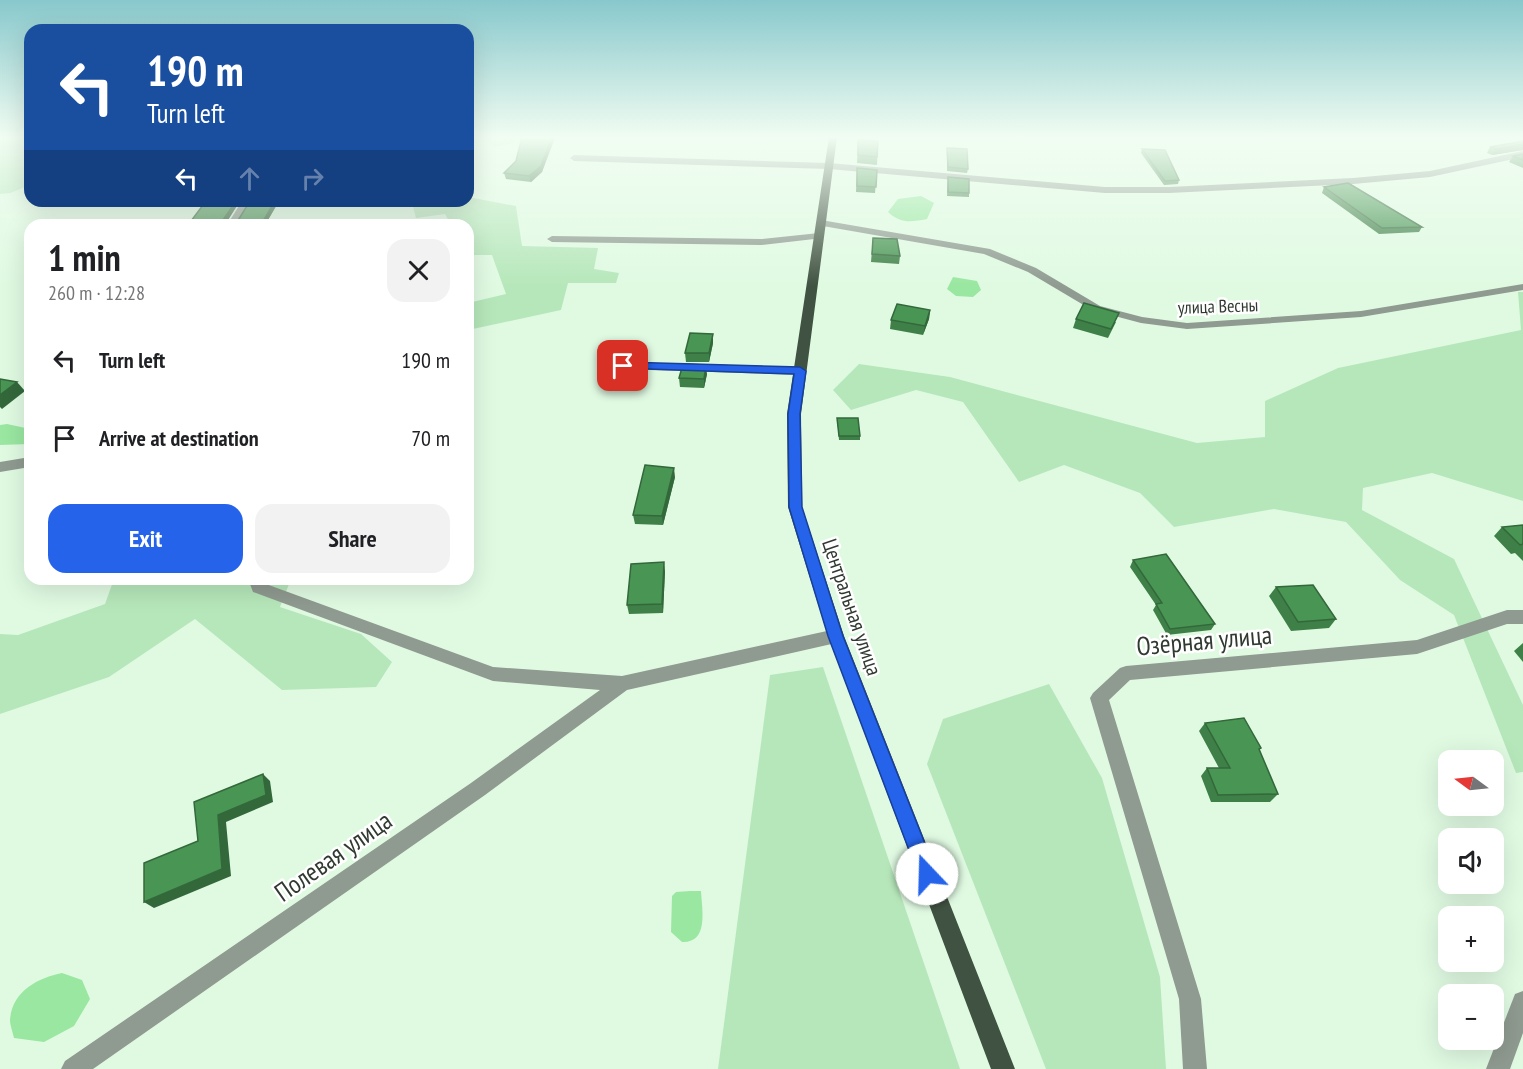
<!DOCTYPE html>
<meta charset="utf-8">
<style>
:root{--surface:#fff;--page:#f2f2f2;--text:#202124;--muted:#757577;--accent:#2563eb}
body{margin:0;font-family:"PT Sans Narrow",sans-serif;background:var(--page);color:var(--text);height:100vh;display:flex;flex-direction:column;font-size:22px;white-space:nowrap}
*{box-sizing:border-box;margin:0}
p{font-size:20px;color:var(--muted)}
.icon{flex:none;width:33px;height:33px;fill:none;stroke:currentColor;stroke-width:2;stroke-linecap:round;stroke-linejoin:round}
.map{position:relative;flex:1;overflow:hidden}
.panel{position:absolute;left:24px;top:219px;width:450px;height:366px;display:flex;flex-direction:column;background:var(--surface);border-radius:18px;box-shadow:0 6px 24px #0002}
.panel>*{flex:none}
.hud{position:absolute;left:24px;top:24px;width:450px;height:183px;border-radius:18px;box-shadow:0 6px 24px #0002;background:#1a4fa0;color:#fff;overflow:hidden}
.needle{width:39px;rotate:285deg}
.tools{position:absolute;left:1438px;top:750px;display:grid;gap:12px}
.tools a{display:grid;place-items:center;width:66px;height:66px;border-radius:12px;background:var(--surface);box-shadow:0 6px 24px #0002;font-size:30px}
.pin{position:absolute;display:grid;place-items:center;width:51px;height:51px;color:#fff;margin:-26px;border-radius:12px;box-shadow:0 3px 9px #0006}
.me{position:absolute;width:66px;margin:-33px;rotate:339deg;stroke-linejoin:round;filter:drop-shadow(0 0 4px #0008)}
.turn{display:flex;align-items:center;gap:21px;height:126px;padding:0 24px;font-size:27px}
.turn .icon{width:78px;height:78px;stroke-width:2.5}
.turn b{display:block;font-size:42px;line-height:51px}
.lanes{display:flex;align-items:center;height:57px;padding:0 24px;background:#0003;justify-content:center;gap:30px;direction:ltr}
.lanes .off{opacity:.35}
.round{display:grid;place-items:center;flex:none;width:63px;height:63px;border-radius:18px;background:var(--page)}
.overview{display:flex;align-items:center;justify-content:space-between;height:102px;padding:0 24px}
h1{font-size:36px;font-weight:600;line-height:45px}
.action{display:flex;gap:12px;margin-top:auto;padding:12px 24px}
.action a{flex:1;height:69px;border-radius:18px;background:var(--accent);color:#fff;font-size:24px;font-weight:600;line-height:69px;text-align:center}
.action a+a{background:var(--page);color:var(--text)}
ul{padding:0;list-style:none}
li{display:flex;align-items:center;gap:18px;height:78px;padding:0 24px}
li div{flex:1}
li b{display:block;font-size:22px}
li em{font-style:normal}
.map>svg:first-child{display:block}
.green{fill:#b6e7ba}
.water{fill:#99e7a1}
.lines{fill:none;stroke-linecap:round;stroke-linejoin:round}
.minor{fill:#8f9a90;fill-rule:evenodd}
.major{fill:#405241;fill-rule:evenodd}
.wall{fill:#3f8048}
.shaded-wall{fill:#33683b}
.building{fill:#499554;stroke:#33683b;stroke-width:1.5}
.route{fill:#2563eb;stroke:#184099;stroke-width:1.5}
.labels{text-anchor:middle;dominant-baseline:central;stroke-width:5;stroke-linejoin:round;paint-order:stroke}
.far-street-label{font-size:18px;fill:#303a31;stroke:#fff}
.street-label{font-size:21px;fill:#303a31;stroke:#fff}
.near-street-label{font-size:26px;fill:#303a31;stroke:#fff}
</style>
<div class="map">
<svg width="1523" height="1069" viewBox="0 0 1523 1069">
<rect width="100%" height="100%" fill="#e0fae2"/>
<g class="green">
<polygon points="0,137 30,137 30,139 25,139 30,140 30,185 10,193 0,194"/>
<polygon points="468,137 517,137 520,142 495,147 482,138 468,150"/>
<polygon points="468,197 516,206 522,246 598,248 594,269 619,273 616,283 568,283 561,310 468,330 468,303 506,294 492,255 468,255 468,225 451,225 445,214 416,218 412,203 402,205 402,201 468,201"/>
<polygon points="1518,292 1523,292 1523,501 1432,473 1363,488 1362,510 1454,559 1523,705 1523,772 1516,773 1454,615 1400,580 1346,522 1274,509 1174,527 1140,493 1064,465 1019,482 963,402 916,390 851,410 833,390 859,364 950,377 1197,443 1265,437 1265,401 1338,368 1521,330"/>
<polygon points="114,579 291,579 280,607 361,634 392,662 376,687 282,690 195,619 109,677 0,714 0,634 18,635 105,604"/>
<polygon points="823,667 960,1069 718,1069 770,675"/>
<polygon points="1049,684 1102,778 1160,977 1166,1069 1046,1069 927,764 943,719"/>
</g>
<g class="water">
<path d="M 921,196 L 934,203 L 927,219 C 911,222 901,224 888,212 L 898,199 Z"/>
<polygon points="953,277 977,281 981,290 973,297 956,296 947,289"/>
<polygon points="7,424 30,429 30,444 0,445 0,425"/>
<path d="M 690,891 L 701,891 C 702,910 709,943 682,942 L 671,932 L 672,896 L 676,892 Z"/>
<path d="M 62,973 L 82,980 L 90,999 L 74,1026 L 44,1042 L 14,1038 C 13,1033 10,1025 10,1020 C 12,991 38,978 62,973 Z"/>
</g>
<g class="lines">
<g class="minor">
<polygon points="1523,151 1523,157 1430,177 1353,184 1169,193 1105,193 829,169 574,161 570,158 574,155 829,163 1105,187 1169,187 1353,178 1430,171"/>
<polygon points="242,201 252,201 237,225 227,225"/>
<polygon points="821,220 990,249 1036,268 1100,306 1142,317 1187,323 1361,311 1523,284 1523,290 1361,317 1187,329 1141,323 1092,310 1028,272 984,254 817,225 817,221"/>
<polygon points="819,233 824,236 823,238 761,245 552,242 547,239 552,236 761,239"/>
<polygon points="623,362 800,367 806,371 800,375 619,369 617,366"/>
<polygon points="30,457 30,467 0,472 0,462"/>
<polygon points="248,579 264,579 266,584 493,667 622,676 836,629 842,631 844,636 842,641 836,643 627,690 485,795 93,1069 61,1069 65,1061 471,783 600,690 493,681 253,592"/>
<polygon points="1507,610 1523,610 1523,624 1507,624 1417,654 1130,680 1109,700 1201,999 1207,1069 1183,1069 1179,999 1090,698 1093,693 1120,668 1126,666 1417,640"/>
<polygon points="1523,991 1523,1033 1510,1069 1486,1069 1515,994"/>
</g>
<polygon class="major" points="829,137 837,137 801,414 802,507 844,636 1015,1069 991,1069 828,636 788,507 787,414"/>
</g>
<g class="wall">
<polygon points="522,137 554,137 542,172 531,182 506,179 504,173 516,161"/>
<polygon points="858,140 878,141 877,165 857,163"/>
<polygon points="1523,141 1523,150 1492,155 1487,153 1490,147"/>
<polygon points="947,148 968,169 967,173 947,171"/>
<polygon points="1142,149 1179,180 1178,184 1164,185 1141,153"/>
<polygon points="1523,154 1523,168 1509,162 1513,156"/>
<polygon points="857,168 877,170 875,193 856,192"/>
<polygon points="948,177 969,193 969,197 947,196"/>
<polygon points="1324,187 1422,227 1419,232 1379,234 1322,193"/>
<polygon points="206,201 240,201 226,222 237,222 279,201 265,225 188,225"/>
<polygon points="873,238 900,256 899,264 871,262"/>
<polygon points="930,310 929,319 923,335 890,329 891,320"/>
<polygon points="1076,319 1116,322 1108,338 1073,328"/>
<polygon points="713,343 709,362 686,362 685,353"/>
<polygon points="707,374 704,388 680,387 679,378"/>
<polygon points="837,418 860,436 860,440 839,440"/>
<polygon points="675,477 663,525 635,524 633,515"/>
<polygon points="1523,525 1523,561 1515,553 1511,554 1494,536 1502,527"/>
<polygon points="1133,560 1215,624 1211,630 1167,635 1153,610 1156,605 1130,567"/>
<polygon points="665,571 663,613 629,614 627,605"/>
<polygon points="1276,587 1336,619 1329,628 1291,631 1269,596"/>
<polygon points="1523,643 1523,662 1514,651"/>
<polygon points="1205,723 1261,748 1259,750 1278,794 1270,802 1211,802 1201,776 1207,768 1219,768 1199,731"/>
</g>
<g class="shaded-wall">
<polygon points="552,137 555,138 542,172 531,182 529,176"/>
<polygon points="1523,144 1523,150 1492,155 1496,149"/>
<polygon points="236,201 240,201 225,225 223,220"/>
<polygon points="275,201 279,201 265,225 263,225 262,223"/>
<polygon points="930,310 929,319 923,335 925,326"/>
<polygon points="713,334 713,343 709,362 709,353"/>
<polygon points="706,365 707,374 704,388 704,379"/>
<polygon points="17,382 25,391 2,409 0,407 0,395"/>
<polygon points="674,468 675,477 663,525 662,516"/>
<polygon points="664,562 665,571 663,613 662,604"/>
<polygon points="263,774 270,781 273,802 226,822 231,876 154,908 144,902 222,869 218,815"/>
</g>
<g class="building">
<polygon points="522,137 552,137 541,166 529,176 504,173 516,161"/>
<polygon points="858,140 878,141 877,157 858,155"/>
<polygon points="1523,141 1523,144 1496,149 1490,147"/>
<polygon points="947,148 967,149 968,169 948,167"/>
<polygon points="1142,149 1165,150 1179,180 1165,181"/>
<polygon points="1523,154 1523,160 1513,156"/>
<polygon points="857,168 877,170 876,187 857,186"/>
<polygon points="948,177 969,179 969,193 948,192"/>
<polygon points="1348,183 1422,227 1382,228 1324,187"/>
<polygon points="206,201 236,201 223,220 223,223 237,222 250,201 275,201 262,223 222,225 188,225"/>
<polygon points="873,238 897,239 900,256 872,254"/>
<polygon points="1084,303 1119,313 1111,329 1076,319"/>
<polygon points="897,304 930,310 925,326 891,320"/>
<polygon points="690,333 713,334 709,353 685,353"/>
<polygon points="683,364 706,365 704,379 679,378"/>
<polygon points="0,379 17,382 0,395"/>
<polygon points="837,418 858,418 860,436 839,436"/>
<polygon points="645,465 674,468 662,516 633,515"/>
<polygon points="1523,525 1523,544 1520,545 1502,527"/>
<polygon points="1166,554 1215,624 1170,629 1156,604 1162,603 1133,560"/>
<polygon points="664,562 662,604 627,605 631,564"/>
<polygon points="1313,585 1336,619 1298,622 1276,587"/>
<polygon points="1244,718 1261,748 1259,749 1278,794 1218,795 1207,768 1230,768 1205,723"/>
<polygon points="263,774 266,795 218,815 222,869 144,902 144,863 198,841 194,802"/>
</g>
<linearGradient id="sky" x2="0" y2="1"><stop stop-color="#88c8cc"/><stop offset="0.48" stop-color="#f1fdf2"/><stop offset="1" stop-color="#f1fdf2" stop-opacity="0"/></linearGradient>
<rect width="1523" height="286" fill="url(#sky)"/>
<polygon class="route" points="623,362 800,367 806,371 800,414 802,507 843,636 937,874 934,881 927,883 921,881 918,874 828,636 789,507 788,414 794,374 619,368 619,363"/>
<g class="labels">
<g class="far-street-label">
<text transform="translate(1218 306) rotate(-2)">улица Весны</text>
</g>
<g class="street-label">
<text transform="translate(852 607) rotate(71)">Центральная улица</text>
</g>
<g class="near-street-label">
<text transform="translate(1204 640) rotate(-5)">Озёрная улица</text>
<text transform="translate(333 856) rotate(-35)">Полевая улица</text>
</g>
</g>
</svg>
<div class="tools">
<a><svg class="needle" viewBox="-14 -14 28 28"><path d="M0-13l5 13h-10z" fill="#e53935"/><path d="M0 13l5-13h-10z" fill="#757577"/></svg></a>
<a><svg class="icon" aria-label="sound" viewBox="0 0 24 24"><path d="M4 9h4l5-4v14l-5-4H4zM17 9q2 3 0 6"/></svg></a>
<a>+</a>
<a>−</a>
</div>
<div class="pin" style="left:623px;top:366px;background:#d93025"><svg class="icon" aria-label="arrive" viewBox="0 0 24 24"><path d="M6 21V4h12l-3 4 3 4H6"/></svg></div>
<svg class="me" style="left:927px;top:874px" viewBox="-20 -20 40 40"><circle r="19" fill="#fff"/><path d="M0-13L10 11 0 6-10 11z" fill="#2563eb"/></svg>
<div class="hud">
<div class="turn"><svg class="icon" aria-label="left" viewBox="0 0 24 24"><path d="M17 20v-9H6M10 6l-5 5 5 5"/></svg><div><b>190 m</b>Turn left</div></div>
<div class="lanes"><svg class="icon" aria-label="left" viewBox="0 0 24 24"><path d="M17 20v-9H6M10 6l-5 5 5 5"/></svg><svg class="icon off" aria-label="ahead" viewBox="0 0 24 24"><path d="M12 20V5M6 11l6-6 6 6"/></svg><svg class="icon off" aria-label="right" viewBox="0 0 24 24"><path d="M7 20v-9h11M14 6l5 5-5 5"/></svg></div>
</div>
<section class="panel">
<div class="overview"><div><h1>1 min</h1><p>260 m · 12:28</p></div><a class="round"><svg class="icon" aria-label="close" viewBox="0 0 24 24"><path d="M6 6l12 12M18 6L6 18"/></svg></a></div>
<ul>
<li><svg class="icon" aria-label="left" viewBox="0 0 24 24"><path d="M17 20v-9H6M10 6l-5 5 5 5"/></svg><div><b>Turn left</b></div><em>190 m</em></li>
<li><svg class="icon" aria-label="arrive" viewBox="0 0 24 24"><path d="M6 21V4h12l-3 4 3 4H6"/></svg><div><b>Arrive at destination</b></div><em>70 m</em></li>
</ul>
<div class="action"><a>Exit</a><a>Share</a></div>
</section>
</div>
